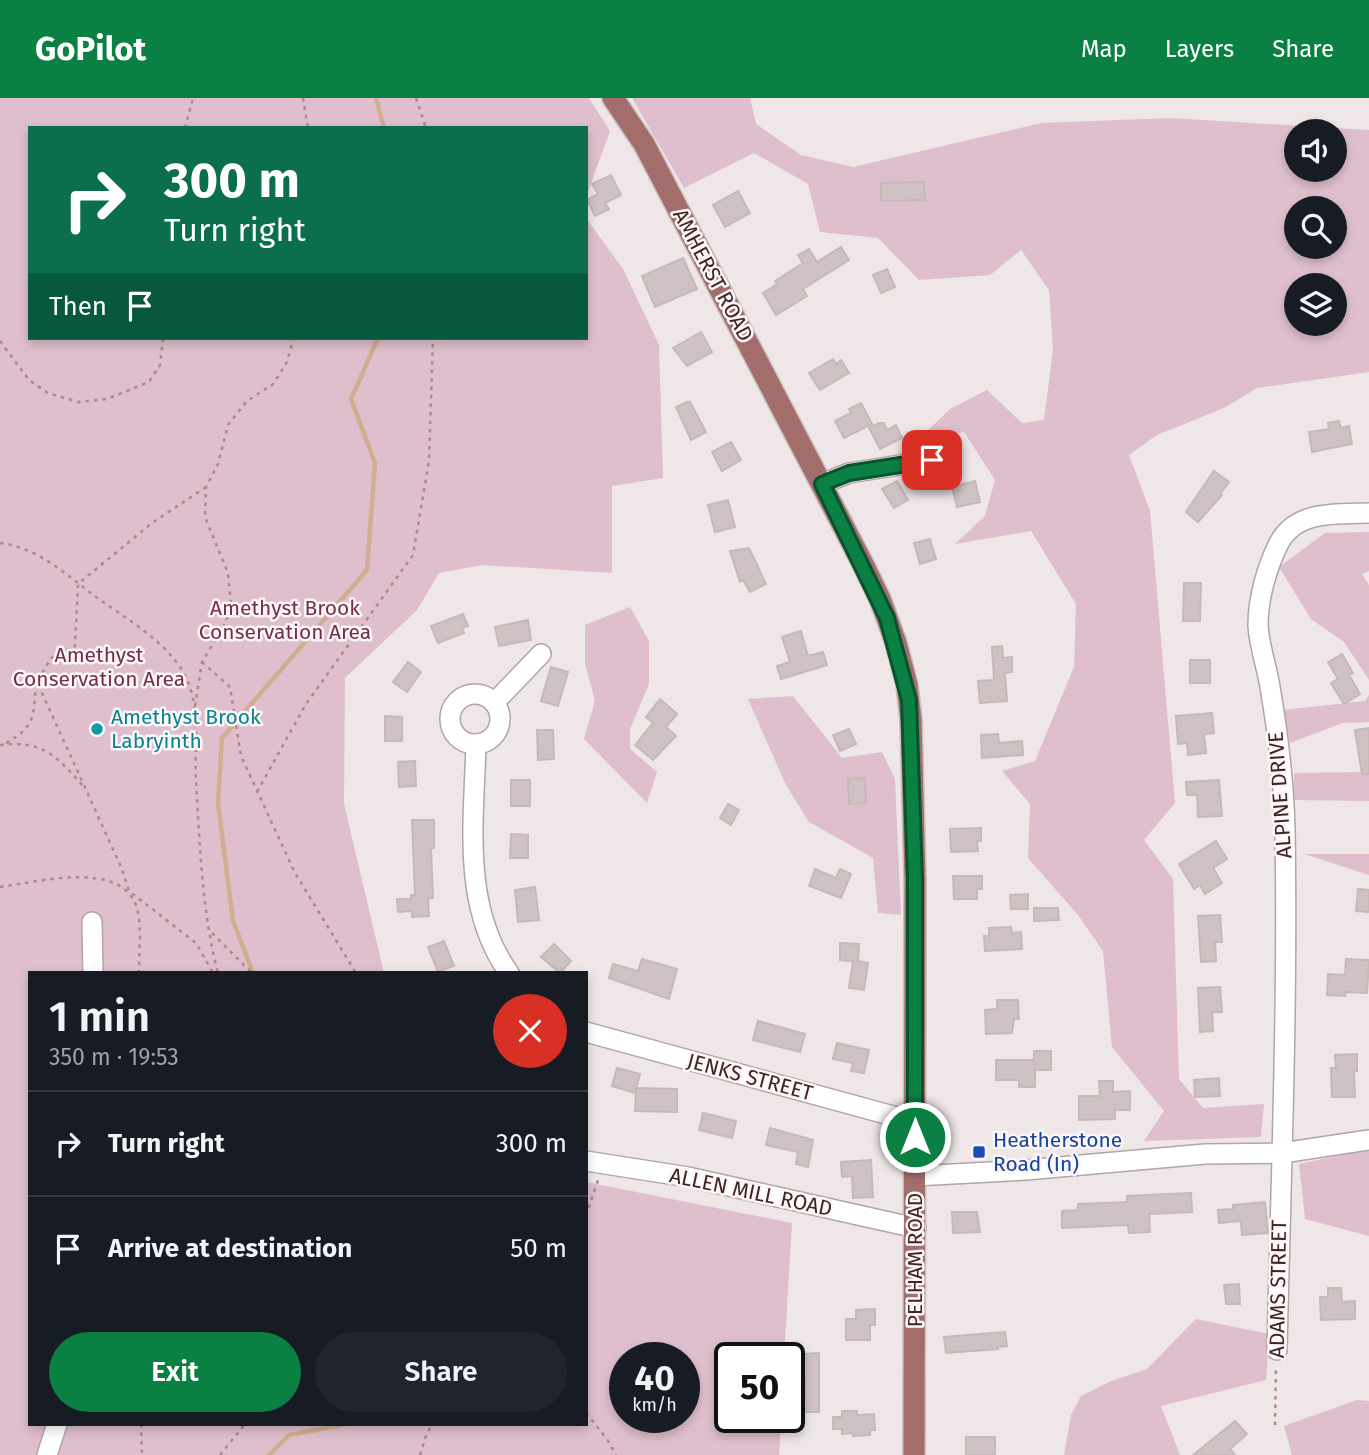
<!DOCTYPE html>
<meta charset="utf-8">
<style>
:root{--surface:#171b24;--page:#20242c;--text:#f1f3f6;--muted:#9ea1a6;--line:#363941;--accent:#0b8043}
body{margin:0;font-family:"Fira Sans",sans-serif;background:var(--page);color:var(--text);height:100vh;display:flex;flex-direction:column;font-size:26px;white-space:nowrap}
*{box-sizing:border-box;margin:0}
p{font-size:23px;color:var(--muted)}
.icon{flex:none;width:38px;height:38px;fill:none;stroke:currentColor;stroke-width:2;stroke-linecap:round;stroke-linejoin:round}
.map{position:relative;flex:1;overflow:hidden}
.sheet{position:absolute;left:28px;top:873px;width:560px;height:455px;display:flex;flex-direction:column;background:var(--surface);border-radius:0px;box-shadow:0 4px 10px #0003}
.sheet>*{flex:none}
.banner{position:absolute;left:28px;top:28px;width:560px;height:214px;border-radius:0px;box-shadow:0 4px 10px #0003;background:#0b6e4f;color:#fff;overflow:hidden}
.tools{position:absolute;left:1284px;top:21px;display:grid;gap:14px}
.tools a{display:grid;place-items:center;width:63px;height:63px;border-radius:50%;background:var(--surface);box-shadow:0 4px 10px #0003;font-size:35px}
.speed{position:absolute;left:609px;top:1244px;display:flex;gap:14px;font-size:35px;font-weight:700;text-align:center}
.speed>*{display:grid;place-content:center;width:91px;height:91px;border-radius:50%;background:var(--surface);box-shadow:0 4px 10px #0003;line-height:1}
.speed small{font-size:18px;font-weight:400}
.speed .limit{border:4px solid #111;border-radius:10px;background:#fff;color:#111}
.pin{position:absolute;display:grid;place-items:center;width:60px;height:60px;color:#fff;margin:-30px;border-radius:14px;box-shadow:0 4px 10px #0006}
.me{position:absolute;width:77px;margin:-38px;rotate:0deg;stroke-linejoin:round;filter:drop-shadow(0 0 5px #0008)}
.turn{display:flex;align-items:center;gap:24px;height:147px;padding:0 21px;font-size:32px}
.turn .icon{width:91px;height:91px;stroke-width:2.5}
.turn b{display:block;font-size:49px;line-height:60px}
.then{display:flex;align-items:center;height:66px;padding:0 21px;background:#0003;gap:14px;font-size:26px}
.round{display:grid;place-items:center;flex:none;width:74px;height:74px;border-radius:37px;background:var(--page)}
.summary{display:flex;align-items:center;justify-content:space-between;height:119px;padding:0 21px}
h1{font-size:42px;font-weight:600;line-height:52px}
.button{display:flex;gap:14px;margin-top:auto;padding:14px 21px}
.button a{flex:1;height:80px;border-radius:42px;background:var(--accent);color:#fff;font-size:28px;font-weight:600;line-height:80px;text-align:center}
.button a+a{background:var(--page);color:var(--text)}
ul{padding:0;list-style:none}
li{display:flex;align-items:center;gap:21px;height:105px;padding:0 21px;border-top:2px solid var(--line)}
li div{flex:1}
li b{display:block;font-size:26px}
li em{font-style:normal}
header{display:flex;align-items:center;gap:42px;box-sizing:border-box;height:98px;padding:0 35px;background:var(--accent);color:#fff}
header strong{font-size:33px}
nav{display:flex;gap:38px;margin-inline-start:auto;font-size:24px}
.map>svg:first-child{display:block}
.green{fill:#dfbfcd;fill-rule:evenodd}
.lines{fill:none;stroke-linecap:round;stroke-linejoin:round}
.stream{stroke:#d2ad8f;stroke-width:4.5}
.building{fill:#cfc2c4;stroke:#c8b8ba;stroke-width:2}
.minor-casing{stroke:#b3a4a5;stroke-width:22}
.major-casing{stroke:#cac2c2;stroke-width:24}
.path{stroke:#b18788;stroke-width:2.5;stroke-dasharray:3.5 5;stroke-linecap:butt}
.minor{stroke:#fff;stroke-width:19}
.major{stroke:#a36d6b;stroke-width:21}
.route-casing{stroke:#07532c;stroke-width:18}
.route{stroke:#0b8043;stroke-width:12}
.culture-dot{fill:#0f9aa8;stroke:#fbf6f7;stroke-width:2.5}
.transit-dot{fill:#1a4fb4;stroke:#fbf6f7;stroke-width:2.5}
.labels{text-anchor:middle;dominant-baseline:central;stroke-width:5;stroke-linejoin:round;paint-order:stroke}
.street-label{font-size:21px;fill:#412524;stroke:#fbf6f7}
.park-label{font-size:21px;fill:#772f46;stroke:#fbf6f7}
.culture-label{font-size:21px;fill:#0d838f;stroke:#fbf6f7;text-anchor:start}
.transit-label{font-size:21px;fill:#164399;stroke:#fbf6f7;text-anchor:start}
</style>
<header>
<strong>GoPilot</strong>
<nav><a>Map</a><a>Layers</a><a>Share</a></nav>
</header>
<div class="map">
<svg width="1369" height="1357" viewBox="0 0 1369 1357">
<rect width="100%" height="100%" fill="#eee6e7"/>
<g class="green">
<path d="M 0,0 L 589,0 L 610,33 L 586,99 L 586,30 L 30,30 L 30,240 L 586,240 L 586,120 L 623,171 L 659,247 L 663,380 L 612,388 L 612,475 L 482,467 L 439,475 L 417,512 L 345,580 L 344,706 L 384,875 L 30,875 L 30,1326 L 586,1326 L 586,1084 L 792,1125 L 784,1260 L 730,1260 L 730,1320 L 781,1320 L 779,1357 L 0,1357 ZM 625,1260 L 684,1260 L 684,1320 L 625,1320 Z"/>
<path d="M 632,0 L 750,0 L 756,26 L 801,57 L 853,69 L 1042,25 L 1170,20 L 1369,32 L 1369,274 L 1257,290 L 1224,310 L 1157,337 L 1129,357 L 1150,413 L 1175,705 L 1144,742 L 1173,781 L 1179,981 L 1203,1010 L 1264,1006 L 1261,1039 L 1144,1043 L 1164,1013 L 1112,949 L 1103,853 L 1078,817 L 1028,760 L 1030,706 L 1002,673 L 1035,663 L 1074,569 L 1076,506 L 1031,433 L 955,446 L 985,418 L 995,382 L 964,334 L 919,341 L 950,311 L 987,292 L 1022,325 L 1044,322 L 1053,251 L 1049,192 L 1021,152 L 990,177 L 919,182 L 878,140 L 820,134 L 808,86 L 754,55 L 684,90 ZM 1297,33 L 1335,33 L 1335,72 L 1297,72 ZM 1297,110 L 1335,110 L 1335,149 L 1297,149 ZM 1297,187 L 1335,187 L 1335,226 L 1297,226 Z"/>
<polygon points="1369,434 1369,473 1362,476 1369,487 1369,582 1344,544 1311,521 1279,469 1325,435"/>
<polygon points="630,509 649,543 649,586 630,631 630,651 657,674 647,705 584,641 595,603 585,565 585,527"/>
<polygon points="1369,597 1369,624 1343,625 1290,645 1283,612 1365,603"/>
<polygon points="793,598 842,660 882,654 895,681 901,817 878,815 873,760 809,724 786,687 748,601"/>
<polygon points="1369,674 1369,703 1294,702 1294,675"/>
<polygon points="1304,756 1369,756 1369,777"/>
<polygon points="1369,1051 1369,1138 1305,1121 1299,1066"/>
<polygon points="1196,1221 1269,1236 1266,1282 1161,1308 1180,1357 1064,1357 1071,1317 1081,1298 1111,1283 1147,1271"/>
<polygon points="1357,1302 1369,1303 1369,1357 1292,1357 1284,1328"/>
</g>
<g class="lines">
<g class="stream">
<polyline points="376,0 384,30"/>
<polyline points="253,875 233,823 218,705 222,640 367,472 375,365 351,301 378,240"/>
<polyline points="269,1357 289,1337 346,1326"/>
</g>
</g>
<g class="building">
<polygon points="611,77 621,97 605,105 609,111 595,118 587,102 598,96 592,86"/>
<polygon points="924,84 925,102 881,103 881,85"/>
<polygon points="738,93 750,115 725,129 713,107"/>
<polygon points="841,149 849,162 803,191 807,198 776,217 763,195 777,186 775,183 803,165 798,157 809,151 817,164"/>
<polygon points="683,160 697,191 655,209 642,178"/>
<polygon points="887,171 895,189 881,195 873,177"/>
<polygon points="701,234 712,254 687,268 673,250"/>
<polygon points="833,261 836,266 841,262 849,275 820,292 809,275"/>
<polygon points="687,304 690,304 706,334 691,342 676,309"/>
<polygon points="861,305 872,326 844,340 835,323 851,315 849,311"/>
<polygon points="1339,323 1341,330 1349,328 1352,346 1312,354 1309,334 1329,331 1328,325"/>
<polygon points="879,325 884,325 887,332 896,327 902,340 880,351 869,330"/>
<polygon points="731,344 741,362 722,373 712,354"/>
<polygon points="1214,373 1229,384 1220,396 1222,397 1198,424 1186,414"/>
<polygon points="897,383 908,402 894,410 882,391"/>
<polygon points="975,383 980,404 957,409 952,389"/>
<polygon points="728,402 735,429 715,434 708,407"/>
<polygon points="930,441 936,461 920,466 914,445"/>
<polygon points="749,450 766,486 750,494 743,482 740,484 730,453"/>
<polygon points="1184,485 1201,485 1200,523 1183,523"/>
<polygon points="463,516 468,528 462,530 464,535 438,545 431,528"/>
<polygon points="528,522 531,542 499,548 495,529"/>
<polygon points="801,533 808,558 823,554 827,567 781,581 777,568 790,564 782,539"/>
<polygon points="1002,548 1003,560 1012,559 1012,574 1005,575 1007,603 980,605 978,583 994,582 992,549"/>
<polygon points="1342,556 1353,575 1349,577 1360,596 1344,606 1331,585 1338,581 1328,564"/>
<rect x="1190" y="562" width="20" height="23"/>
<polygon points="408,564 421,574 407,594 393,584"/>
<polygon points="551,569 568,574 558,608 541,603"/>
<polygon points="660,601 677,616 666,629 676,638 653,662 635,647 653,625 646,619"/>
<polygon points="1212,615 1214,635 1204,636 1206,655 1188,657 1187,645 1178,646 1176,618"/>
<polygon points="385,618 402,619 402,643 385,643"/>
<polygon points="1369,630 1369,676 1362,676 1355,632"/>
<polygon points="849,631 856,646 840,653 833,637"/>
<polygon points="537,632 553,632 554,661 538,662"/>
<polygon points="998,636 999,645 1022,643 1023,657 982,660 981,637"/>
<polygon points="415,663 416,688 399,689 398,664"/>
<polygon points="865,680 866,705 849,706 848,681"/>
<rect x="511" y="682" width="19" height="26"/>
<polygon points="1219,682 1222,718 1198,719 1197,697 1187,697 1186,684"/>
<polygon points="728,706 739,712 731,727 720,720"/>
<polygon points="412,722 434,722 434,750 431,750 433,800 428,800 429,818 412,819 412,813 398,814 397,801 411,801 411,797 415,797"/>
<polygon points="981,730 981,743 977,743 978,753 951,754 950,731"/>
<polygon points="511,736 528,737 528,760 510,760"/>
<polygon points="1216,743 1227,761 1213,770 1222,785 1205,796 1200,787 1194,791 1179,766"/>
<polygon points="815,771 836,780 840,771 851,776 841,800 809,788"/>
<polygon points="953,778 982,778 982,791 977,791 977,801 954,801"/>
<polygon points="535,789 539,822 518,824 515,792"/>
<polygon points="1358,791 1369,792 1369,814 1356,813"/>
<polygon points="1028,796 1028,811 1011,811 1010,797"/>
<polygon points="1034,810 1058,810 1059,822 1034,823"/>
<polygon points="1220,817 1222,844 1215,844 1216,863 1201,864 1198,818"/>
<polygon points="1011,829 1012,835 1021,834 1022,851 985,853 984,838 989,838 989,830"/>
<polygon points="444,843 454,868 438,874 428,849"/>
<polygon points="840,845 859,846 858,863 868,865 864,892 849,890 853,863 840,862"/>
<polygon points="554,846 571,863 560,875 541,859"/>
<polygon points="642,861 677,871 669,901 609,880 613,866 638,873"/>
<polygon points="1346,861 1369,862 1367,895 1346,894 1345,898 1327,897 1328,876 1345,877"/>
<polygon points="1220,889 1222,914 1212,914 1213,933 1200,934 1198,890"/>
<polygon points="997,902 1018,902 1019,921 1014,921 1012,935 986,936 985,912 997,911"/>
<polygon points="758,923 805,936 800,954 753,942"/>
<polygon points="837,945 869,952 864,975 851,973 853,965 833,961"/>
<polygon points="1034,953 1051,953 1051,972 1035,972 1035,989 1019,989 1019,982 996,982 996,962 1034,962"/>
<polygon points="1357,956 1357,973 1354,973 1355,999 1332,999 1331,970 1336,970 1335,957"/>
<polygon points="617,970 640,976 635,995 612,988"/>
<polygon points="1219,980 1220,998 1195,999 1194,982"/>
<polygon points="1099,983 1113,983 1113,994 1130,993 1130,1012 1115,1012 1115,1021 1079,1022 1079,998 1100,998"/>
<polygon points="636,990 677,991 677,1014 635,1013"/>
<polygon points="703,1015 736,1023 732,1040 699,1032"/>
<polygon points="770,1030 813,1042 808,1069 796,1066 798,1054 766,1047"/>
<polygon points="871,1062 873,1099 853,1100 852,1078 842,1079 841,1064"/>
<polygon points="1191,1095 1192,1114 1149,1116 1150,1134 1129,1135 1128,1127 1062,1130 1062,1113 1078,1112 1078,1106 1127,1104 1127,1098"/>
<polygon points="1265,1104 1268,1135 1242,1137 1241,1123 1219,1125 1218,1112 1233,1111 1233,1107"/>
<polygon points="952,1114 977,1114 980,1134 953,1135"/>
<polygon points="1239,1186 1240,1206 1226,1206 1224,1187"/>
<polygon points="1328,1190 1341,1190 1342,1204 1355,1203 1355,1221 1321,1222 1320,1199 1328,1199"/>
<polygon points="875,1211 875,1227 870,1227 870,1242 846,1242 846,1221 856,1221 856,1212"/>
<polygon points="1005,1234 1007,1248 997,1249 998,1251 946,1255 944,1239"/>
<polygon points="819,1255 819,1314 795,1314 796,1295 805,1295 803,1256"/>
<polygon points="842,1313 857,1313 857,1317 874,1316 875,1332 870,1332 870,1337 853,1338 853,1335 842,1336 842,1331 833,1331 833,1319 842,1319"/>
<polygon points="1235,1323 1247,1336 1230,1351 1235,1357 1193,1357"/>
<rect x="966" y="1339" width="29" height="18"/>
</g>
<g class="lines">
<g class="minor-casing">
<g id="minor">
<polyline points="822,386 849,375 932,362"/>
<circle cx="475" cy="621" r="25"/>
<polyline points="494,605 541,556"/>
<path d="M 476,646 C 474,723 461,808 509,875"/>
<polyline points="92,824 93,875"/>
<polyline points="586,934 915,1024"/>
<polyline points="586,1063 688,1079 916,1130"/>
<polyline points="915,1078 1026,1072 1205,1056 1282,1055 1369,1042"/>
<path d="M 1277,1252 C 1281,1078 1288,905 1285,732 C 1284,684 1278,636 1270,589 C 1267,569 1259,548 1258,527 C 1258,500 1267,469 1279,445 C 1296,412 1337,416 1369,415"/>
<polyline points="47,1357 57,1326"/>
</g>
</g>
<g class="major-casing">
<polyline id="major" points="613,0 644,46 863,466 880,501 896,545 907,587 911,622 915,781 914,1357"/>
</g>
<g class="path">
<polyline points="303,0 308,30"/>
<polyline points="416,0 426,30"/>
<polyline points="185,30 193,0"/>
<polyline points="0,243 29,282 48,295 78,304 107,301 149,284 160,267 163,240"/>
<polyline points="206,389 152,425 78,486 75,548 51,560 37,584 122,771 129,793 196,845 213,875"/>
<path d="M 0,445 C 37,449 67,477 96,499 C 124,519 157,538 178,566 C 203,599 194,646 196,685 C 200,747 202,815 218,875"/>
<polyline points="202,564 230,589 241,658 295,775 356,875"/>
<polyline points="195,608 202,564 225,526 231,506 228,475 205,419 206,389 218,366 228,327 246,304 273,286 286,266 294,240"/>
<path d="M 6,645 C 36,628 33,619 36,587"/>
<path d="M 0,647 C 42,642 56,657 82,687"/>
<polyline points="257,694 306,606 413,457 429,363 433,240"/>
<path d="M 0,789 C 38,784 122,761 137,810 C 142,829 139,855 139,875"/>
<polyline points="212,835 252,875"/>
<polyline points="586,1118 598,1082"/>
<polyline points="586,1315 607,1341 616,1357"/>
<polyline points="141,1326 142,1357"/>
<polyline points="1275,1327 1276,1268"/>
<polyline points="220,1357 245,1326"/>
<polyline points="420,1357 426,1338 432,1326"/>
</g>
<use href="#minor" class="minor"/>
<use href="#major" class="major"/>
</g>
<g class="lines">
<g class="route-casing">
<polyline id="route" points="915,1039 915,781 909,602 887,520 822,386 849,375 932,362"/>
</g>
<use href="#route" class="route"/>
</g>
<circle class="culture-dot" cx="97" cy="631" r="7"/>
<rect class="transit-dot" x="972" y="1047" width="14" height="14" rx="3.5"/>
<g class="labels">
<g class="street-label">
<text transform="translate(713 177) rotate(62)">AMHERST ROAD</text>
<text transform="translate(1280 697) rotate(-94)">ALPINE DRIVE</text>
<text transform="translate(750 979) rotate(15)">JENKS STREET</text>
<text transform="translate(751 1094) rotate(12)">ALLEN MILL ROAD</text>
<text transform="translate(915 1162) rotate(-90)">PELHAM ROAD</text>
<text transform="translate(1278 1191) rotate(-89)">ADAMS STREET</text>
</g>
<g class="park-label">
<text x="285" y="510">Amethyst Brook<tspan x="285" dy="24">Conservation Area</tspan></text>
<text x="99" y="557">Amethyst<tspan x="99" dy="24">Conservation Area</tspan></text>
</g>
<g class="culture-label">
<text x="111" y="619">Amethyst Brook<tspan x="111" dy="24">Labryinth</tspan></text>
</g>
<g class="transit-label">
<text x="993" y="1042">Heatherstone<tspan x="993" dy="24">Road (In)</tspan></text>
</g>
</g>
</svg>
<div class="tools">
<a><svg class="icon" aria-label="sound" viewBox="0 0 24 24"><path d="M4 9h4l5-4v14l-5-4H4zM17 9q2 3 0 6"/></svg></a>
<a><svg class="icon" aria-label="search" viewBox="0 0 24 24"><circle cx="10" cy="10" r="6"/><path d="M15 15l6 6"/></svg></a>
<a><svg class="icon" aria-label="layers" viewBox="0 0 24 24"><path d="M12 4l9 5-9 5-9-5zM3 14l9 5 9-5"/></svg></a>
</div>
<div class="speed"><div>40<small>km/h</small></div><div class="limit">50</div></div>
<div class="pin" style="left:932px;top:362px;background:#d93025"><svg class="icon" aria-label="arrive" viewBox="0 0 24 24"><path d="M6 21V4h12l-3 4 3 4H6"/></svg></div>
<svg class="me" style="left:915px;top:1039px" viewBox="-20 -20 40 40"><circle r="17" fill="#0b8043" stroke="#fff" stroke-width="3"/><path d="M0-11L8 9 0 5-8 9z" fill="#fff"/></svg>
<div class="banner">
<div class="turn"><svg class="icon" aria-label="right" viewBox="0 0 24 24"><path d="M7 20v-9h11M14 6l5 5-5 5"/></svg><div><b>300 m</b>Turn right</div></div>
<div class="then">Then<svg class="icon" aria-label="arrive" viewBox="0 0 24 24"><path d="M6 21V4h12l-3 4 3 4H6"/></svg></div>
</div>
<section class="sheet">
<div class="summary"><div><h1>1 min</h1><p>350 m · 19:53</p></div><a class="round" style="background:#d93025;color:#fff"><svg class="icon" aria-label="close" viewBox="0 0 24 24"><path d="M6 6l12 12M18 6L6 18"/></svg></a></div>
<ul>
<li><svg class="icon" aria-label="right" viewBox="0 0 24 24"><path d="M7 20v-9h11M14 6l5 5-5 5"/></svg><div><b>Turn right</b></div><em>300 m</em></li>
<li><svg class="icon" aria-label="arrive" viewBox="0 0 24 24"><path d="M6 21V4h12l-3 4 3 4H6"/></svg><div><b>Arrive at destination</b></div><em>50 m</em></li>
</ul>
<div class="button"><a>Exit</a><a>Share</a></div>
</section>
</div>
